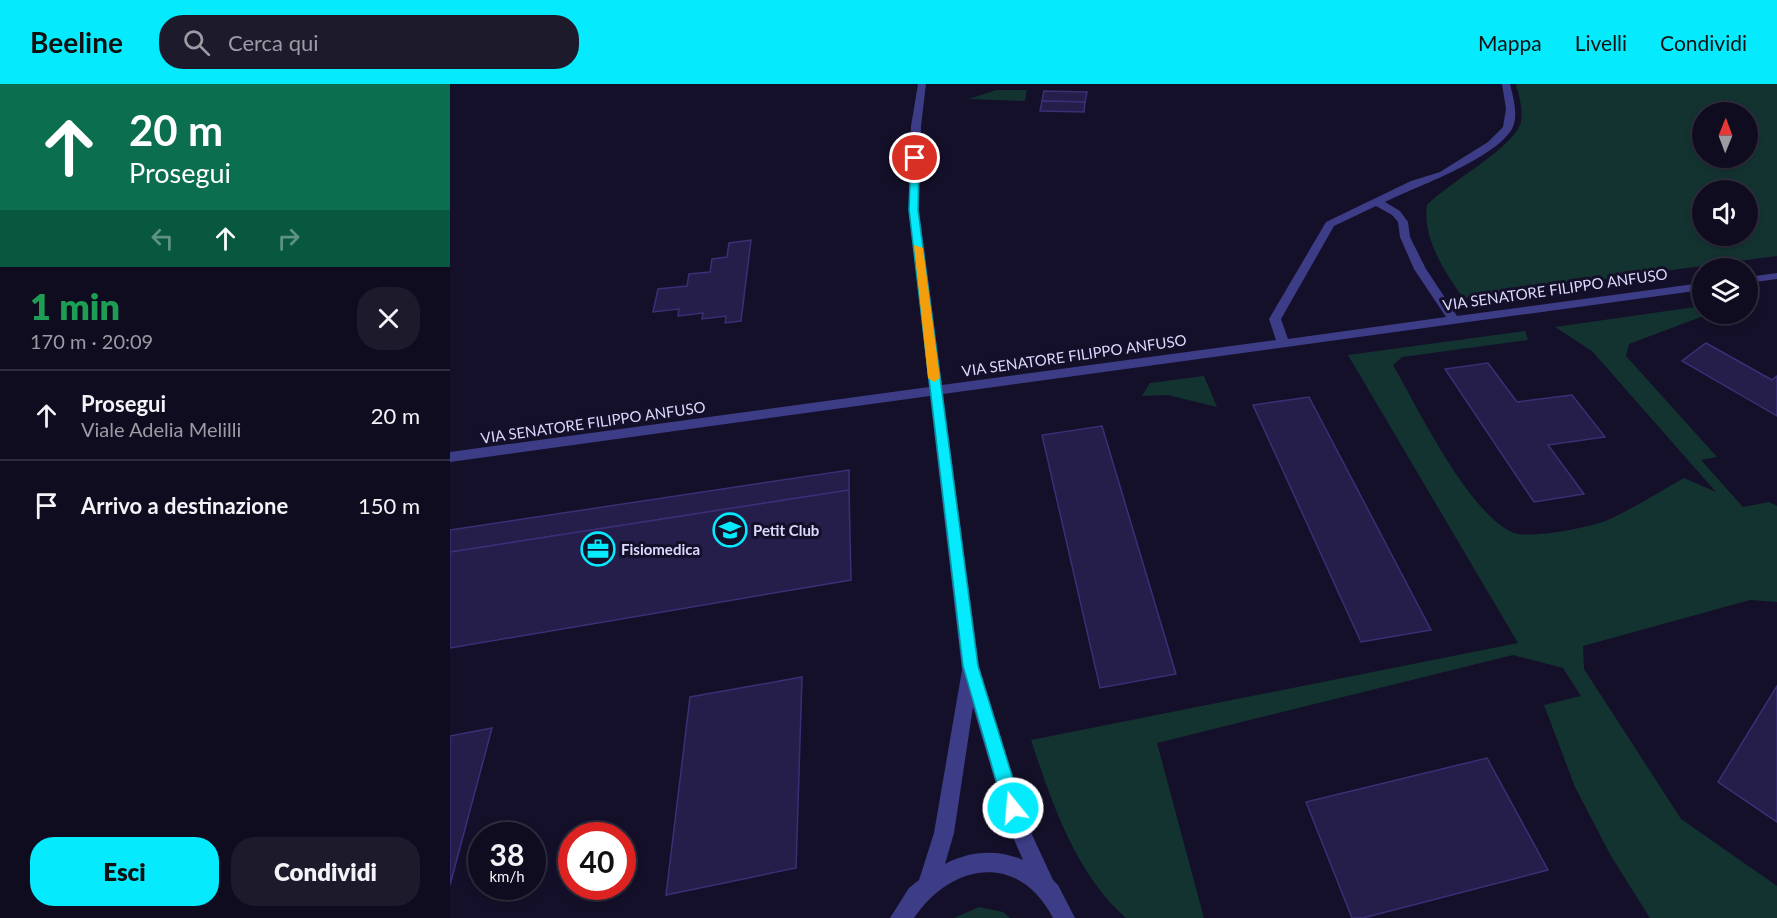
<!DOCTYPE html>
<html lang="it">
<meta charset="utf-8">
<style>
:root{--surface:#0f0c1f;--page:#1d1a2c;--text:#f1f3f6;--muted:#9b9ba4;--line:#2f2c3d;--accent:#06eafd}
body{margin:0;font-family:Lato,sans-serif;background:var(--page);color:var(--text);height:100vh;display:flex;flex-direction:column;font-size:22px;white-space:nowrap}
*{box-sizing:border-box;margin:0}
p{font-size:20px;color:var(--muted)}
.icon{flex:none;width:33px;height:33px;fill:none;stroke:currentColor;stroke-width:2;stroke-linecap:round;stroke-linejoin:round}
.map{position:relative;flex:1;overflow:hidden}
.panel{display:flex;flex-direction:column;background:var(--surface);width:450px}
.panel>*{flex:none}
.top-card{background:#0b6e4f;color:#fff;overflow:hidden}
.needle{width:39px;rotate:1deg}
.buttons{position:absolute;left:1242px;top:18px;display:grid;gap:12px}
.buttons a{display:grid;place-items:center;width:66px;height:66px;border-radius:50%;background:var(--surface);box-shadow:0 3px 9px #0003,0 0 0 2px var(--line);font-size:30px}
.speed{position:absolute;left:18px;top:738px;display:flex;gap:12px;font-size:30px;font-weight:700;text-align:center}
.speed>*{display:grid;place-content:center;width:78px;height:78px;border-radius:50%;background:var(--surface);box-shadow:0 3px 9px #0003,0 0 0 2px var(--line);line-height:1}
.speed small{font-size:15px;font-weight:400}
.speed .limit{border:9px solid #d22;background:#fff;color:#111}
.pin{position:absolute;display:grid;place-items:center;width:51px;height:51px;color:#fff;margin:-26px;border:3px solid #fff;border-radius:50%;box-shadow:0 2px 6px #0007}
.me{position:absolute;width:66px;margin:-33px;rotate:343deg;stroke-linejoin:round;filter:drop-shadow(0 0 4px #0008)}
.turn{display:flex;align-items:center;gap:21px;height:126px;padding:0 30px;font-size:27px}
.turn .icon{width:78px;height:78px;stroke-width:2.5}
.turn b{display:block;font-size:42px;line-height:51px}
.lanes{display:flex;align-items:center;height:57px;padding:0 30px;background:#0003;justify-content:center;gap:30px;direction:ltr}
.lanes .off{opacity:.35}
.round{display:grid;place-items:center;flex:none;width:63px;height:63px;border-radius:24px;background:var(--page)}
.summary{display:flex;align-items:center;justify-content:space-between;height:102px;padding:0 30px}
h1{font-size:36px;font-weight:800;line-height:45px;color:#1e9e55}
.action{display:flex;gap:12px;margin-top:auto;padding:12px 30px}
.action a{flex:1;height:69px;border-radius:24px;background:var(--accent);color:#111;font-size:24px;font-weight:800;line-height:69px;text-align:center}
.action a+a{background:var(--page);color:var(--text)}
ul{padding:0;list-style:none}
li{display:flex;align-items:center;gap:18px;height:90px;padding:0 30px;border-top:2px solid var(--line)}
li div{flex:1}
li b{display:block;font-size:22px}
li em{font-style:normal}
header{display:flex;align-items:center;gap:36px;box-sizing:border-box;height:84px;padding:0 30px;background:var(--accent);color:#111}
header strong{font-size:28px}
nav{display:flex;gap:33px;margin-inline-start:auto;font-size:21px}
.search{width:420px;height:54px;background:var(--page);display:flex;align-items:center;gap:15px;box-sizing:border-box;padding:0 21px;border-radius:24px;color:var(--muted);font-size:22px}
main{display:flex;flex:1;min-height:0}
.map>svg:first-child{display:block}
.green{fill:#133331;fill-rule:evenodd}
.building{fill:#251d4a;stroke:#3b2f76;stroke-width:1.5}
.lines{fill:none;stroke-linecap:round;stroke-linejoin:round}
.minor{fill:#3d3c87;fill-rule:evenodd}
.route{fill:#06eafd;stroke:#0498a4;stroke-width:1.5}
.slow{fill:#f59e0b}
.labels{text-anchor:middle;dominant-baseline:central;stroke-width:6;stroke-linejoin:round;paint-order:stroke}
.street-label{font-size:15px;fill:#dcd9ff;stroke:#141029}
.poi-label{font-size:15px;font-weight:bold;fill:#dcd9ff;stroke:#141029;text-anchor:start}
</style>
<header>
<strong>Beeline</strong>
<div class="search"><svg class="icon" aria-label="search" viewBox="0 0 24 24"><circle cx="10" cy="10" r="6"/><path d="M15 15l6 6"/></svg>Cerca qui</div>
<nav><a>Mappa</a><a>Livelli</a><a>Condividi</a></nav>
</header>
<main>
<section class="panel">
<div class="top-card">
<div class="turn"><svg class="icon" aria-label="ahead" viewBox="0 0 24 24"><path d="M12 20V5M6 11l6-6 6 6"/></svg><div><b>20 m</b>Prosegui</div></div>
<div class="lanes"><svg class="icon off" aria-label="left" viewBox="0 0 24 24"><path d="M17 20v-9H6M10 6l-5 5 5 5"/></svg><svg class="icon" aria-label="ahead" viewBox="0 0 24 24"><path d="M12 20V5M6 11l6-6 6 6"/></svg><svg class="icon off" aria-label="right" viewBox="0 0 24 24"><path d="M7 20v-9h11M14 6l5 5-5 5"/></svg></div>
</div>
<div class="summary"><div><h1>1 min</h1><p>170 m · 20:09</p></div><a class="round"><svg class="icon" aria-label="close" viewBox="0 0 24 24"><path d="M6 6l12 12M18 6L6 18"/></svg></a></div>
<ul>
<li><svg class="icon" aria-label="ahead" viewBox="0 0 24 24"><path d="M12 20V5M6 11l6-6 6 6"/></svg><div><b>Prosegui</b><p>Viale Adelia Melilli</p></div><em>20 m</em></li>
<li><svg class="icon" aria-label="arrive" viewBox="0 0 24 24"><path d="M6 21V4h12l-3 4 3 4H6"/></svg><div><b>Arrivo a destinazione</b></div><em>150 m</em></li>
</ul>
<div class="action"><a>Esci</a><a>Condividi</a></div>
</section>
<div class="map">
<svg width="1327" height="834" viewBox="0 0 1327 834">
<rect width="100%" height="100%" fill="#141029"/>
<g class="green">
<path d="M 1066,0 L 1327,0 L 1327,172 L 1013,214 C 995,188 972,154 977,121 C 998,99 1067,62 1071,37 C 1073,25 1069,11 1066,0 ZM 1252,28 L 1298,28 L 1298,74 L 1252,74 ZM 1252,106 L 1298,106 L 1298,152 L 1252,152 Z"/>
<polygon points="546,6 577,6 575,17 519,15"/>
<path d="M 1252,222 L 1252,230 L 1276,230 L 1256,231 L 1179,260 L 1176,272 L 1267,373 L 1251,376 L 1293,423 L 1319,418 L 1327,422 L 1327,518 L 1300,516 L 1133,562 L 1134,585 L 1231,735 L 1327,802 L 1327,834 L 1200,834 L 1161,772 L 1125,703 L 1094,621 L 1131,612 L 1113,584 L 1063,571 L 707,659 L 754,834 L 676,834 C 625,789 602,719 581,656 L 1068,559 L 898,271 L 1075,247 L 1078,256 L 952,273 L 943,281 C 968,324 1019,431 1064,449 C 1080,455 1142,443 1158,436 C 1184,424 1209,408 1234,394 L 1266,408 L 1142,267 L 1105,243 Z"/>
<polygon points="754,292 767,323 718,311 692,312 700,299"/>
<polygon points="529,823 553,828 560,834 504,834"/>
</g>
<g class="building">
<polygon points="594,7 637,8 635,18 592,17"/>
<polygon points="592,17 635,18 634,28 590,27"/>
<polygon points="301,156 291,237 275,239 276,232 252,235 253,229 228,232 229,225 203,228 208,205 237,202 239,190 260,188 262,175 277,173 279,159"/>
<polygon points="1256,259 1322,296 1327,292 1327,332 1232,277"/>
<polygon points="1038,279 1067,318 1122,311 1155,353 1098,361 1134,410 1084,418 995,285"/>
<polygon points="859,313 981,546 911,558 803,321"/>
<polygon points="652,342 726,590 650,604 592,351"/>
<polygon points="399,386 399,406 0,468 0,446"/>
<polygon points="399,406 401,496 0,564 0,468"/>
<polygon points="352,593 346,784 216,811 240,613"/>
<polygon points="1327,602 1327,738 1268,698"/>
<polygon points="42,644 0,801 0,652"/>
<polygon points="1037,674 1098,786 913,834 902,834 856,718"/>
</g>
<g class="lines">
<g class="minor">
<path d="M 468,0 L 476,0 L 471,42 L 469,126 L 492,301 L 826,256 L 819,235 L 876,138 L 961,97 L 990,88 L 1038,58 L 1053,43 L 1056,25 L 1052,0 L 1060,0 C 1063,13 1069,32 1062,45 C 1043,76 967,102 935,118 L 950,127 L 958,138 L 960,153 L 976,185 L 1007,232 L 1252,199 L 1252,206 L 493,310 L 529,582 L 578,742 L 603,796 L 608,801 L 625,834 L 603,834 C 569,768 502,778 464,834 L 440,834 L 459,804 L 469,796 L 484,749 L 512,586 L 480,312 L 0,378 L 0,368 L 479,303 L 459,126 L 461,42 ZM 926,122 L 942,131 L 948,138 L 950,153 L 964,185 L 996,233 L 838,255 L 831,235 L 884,142 ZM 523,623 L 559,744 L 573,776 C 547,765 520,767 495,780 L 504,749 Z"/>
<polygon points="1327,189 1327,195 1298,199 1298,193"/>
</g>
</g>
<polygon class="route" points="461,72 469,74 468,126 528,582 572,724 569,730 563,732 556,730 554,724 513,582 459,126"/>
<polygon class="slow" points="464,161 473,164 490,294 484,298 478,294"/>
<defs>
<g id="school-ring" transform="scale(1.725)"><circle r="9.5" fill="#141029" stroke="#06eafd" stroke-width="1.5"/><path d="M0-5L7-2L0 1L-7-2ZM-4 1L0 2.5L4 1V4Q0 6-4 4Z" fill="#06eafd"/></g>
<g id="office-ring" transform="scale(1.725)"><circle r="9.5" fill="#141029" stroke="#06eafd" stroke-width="1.5"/><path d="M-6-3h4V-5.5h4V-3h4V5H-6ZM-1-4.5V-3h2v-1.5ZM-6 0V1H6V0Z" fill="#06eafd"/></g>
</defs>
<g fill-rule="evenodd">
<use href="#school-ring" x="280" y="446"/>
<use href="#office-ring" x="148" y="465"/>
</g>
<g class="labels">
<g class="street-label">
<text transform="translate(1105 205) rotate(-8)">VIA SENATORE FILIPPO ANFUSO</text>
<text transform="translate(624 271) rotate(-8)">VIA SENATORE FILIPPO ANFUSO</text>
<text transform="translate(143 338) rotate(-8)">VIA SENATORE FILIPPO ANFUSO</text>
</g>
<g class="poi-label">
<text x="303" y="446">Petit Club</text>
<text x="171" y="465">Fisiomedica</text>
</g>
</g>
</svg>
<div class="buttons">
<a><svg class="needle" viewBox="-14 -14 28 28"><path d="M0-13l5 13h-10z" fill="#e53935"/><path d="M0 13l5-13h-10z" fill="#9b9ba4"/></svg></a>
<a><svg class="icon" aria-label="sound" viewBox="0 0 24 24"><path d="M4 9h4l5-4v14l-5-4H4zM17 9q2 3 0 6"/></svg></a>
<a><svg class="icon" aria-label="layers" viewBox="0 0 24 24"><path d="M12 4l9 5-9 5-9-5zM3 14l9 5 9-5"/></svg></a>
</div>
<div class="speed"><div>38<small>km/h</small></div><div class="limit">40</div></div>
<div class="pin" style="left:465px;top:74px;background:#d93025"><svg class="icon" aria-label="arrive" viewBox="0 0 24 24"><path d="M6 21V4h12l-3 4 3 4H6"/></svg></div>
<svg class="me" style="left:563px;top:724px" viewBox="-20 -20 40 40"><circle r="17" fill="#06eafd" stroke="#fff" stroke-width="3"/><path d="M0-11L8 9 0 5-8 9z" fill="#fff"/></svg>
</div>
</main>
